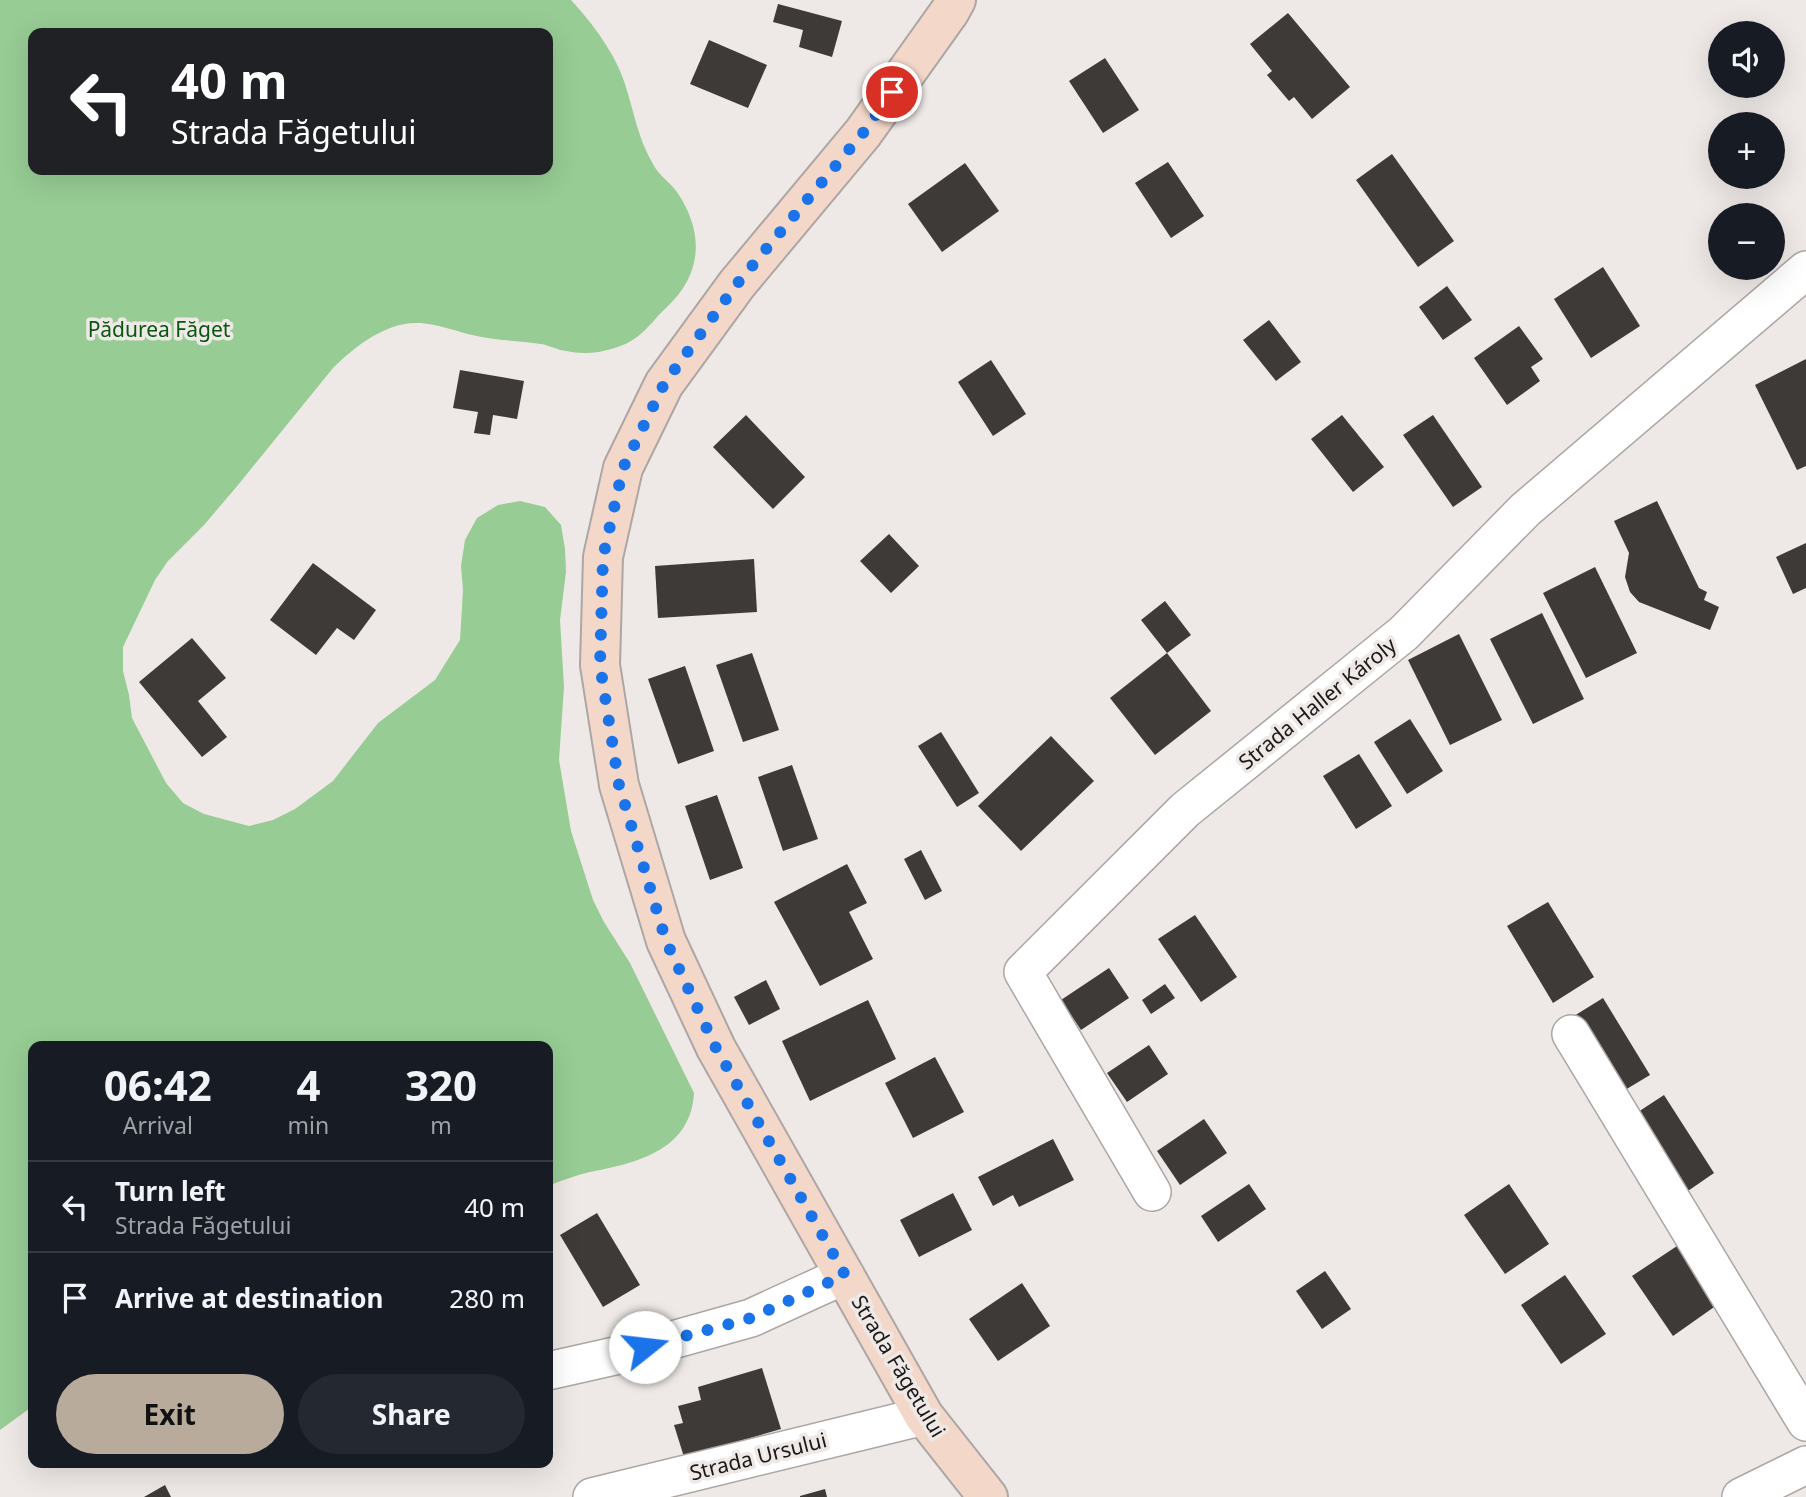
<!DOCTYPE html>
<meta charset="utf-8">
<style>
:root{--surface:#171b24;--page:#242831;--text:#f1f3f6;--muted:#9ea1a6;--line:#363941;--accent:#b9ab9b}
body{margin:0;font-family:"Noto Sans",sans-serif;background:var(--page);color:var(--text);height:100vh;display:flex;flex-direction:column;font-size:26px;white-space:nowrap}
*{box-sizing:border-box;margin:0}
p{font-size:23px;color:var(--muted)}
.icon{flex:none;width:38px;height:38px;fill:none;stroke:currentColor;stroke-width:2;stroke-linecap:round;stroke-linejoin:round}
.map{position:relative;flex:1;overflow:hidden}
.side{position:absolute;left:28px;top:1041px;width:525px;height:427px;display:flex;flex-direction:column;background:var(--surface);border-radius:14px;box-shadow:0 7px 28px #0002}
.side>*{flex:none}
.hud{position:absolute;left:28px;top:28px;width:525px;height:147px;border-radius:14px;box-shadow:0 7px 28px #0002;background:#202124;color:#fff;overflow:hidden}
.tools{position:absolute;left:1708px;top:21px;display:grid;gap:14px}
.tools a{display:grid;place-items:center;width:77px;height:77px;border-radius:50%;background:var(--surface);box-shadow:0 7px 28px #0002;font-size:35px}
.pin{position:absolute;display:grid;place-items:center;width:60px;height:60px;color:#fff;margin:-30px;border:4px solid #fff;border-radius:50%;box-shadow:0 2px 7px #0007}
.me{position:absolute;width:77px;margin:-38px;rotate:74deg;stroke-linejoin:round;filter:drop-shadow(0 0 5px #0008)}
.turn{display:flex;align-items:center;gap:24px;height:147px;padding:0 28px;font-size:32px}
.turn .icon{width:91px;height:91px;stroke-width:2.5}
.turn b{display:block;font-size:49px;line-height:60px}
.eta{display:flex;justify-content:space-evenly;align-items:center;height:119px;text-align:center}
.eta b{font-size:42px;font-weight:700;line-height:49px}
.cta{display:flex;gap:14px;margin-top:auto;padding:14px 28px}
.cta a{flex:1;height:80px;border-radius:42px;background:var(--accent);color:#111;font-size:28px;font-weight:700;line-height:80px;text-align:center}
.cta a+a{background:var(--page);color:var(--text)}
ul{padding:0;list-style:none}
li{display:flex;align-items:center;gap:21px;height:91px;padding:0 28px;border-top:2px solid var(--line)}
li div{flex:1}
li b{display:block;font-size:26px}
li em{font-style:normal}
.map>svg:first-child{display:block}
.green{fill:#97cc94;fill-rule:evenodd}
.building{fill:#3e3a38}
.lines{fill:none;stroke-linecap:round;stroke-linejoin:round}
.minor-casing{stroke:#aca6a4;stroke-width:40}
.secondary-casing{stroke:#aca6a4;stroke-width:42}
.minor{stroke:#fff;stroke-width:37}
.secondary{stroke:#f3d8ca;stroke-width:38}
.route{stroke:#1a73e8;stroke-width:12;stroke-dasharray:0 21.6}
.labels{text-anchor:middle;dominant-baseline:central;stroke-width:7;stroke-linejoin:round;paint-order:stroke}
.park-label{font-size:21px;fill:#07560d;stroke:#eee9e6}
.street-label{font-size:21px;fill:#1b1918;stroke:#eee9e6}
</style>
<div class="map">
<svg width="1806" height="1497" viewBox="0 0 1806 1497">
<rect width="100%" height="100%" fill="#eee9e6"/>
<path class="green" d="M 0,0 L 571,0 C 593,24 615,53 625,84 C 634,112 638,139 653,164 C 659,176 670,182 677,192 C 704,232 703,273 667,307 C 657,316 648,329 637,337 C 618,351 589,356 566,351 C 557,350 549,345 541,344 C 518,340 495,341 472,335 C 455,331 438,324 420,323 C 387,321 355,346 333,368 L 238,485 L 204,525 L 168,561 L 155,580 L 123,647 L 123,671 L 129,695 L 132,718 L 166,783 L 183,803 L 204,814 L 249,826 L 273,820 L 295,809 L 333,781 L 378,723 L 435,680 L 460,640 L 463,590 L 461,566 L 465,540 L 477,518 L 498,505 L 520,501 L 545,507 L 561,525 L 565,549 L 566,572 L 560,620 L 564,687 L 559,760 L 571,831 L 593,900 L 604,922 L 630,963 L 694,1093 C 691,1148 641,1162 595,1171 C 579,1174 563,1180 548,1186 L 548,1046 L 33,1046 L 33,1406 L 0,1430 ZM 33,33 L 548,33 L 548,170 L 33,170 Z"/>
<g class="building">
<polygon points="778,4 842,21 832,57 799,47 803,30 773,22"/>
<polygon points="1288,13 1350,87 1312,119 1294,97 1289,101 1267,75 1272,71 1250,44"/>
<polygon points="709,40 767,65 748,108 690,84"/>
<polygon points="1105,58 1139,110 1103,133 1069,81"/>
<polygon points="1392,154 1454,241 1418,267 1356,180"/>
<polygon points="1168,162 1204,216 1171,238 1135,183"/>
<polygon points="965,163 999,211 942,252 908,204"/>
<polygon points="1603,267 1640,326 1591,358 1554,299"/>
<polygon points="1447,286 1472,320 1443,340 1419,307"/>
<polygon points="1269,320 1301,362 1276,381 1243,340"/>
<polygon points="1519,326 1543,359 1531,367 1540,381 1507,405 1474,358"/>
<polygon points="1806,359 1806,466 1797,470 1755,385"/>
<polygon points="991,360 1026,414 993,436 958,382"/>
<polygon points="460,370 524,381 517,419 493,415 490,435 474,433 478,412 453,408"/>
<polygon points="746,415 805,477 773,509 713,447"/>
<polygon points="1342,415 1384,467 1353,492 1311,439"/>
<polygon points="1433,415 1482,487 1453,507 1403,435"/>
<polygon points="1657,501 1699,588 1707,592 1704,600 1719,607 1710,630 1639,602 1630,592 1625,577 1629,553 1614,521"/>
<polygon points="889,534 919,566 891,593 860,561"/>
<polygon points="1806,543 1806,588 1793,594 1776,557"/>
<polygon points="754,559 757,612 658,618 655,566"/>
<polygon points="313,563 376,610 354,640 337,628 316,655 270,620"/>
<polygon points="1595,567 1637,653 1586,678 1543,593"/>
<polygon points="1165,601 1191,635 1167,653 1141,620"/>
<polygon points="1542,613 1584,699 1533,724 1490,639"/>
<polygon points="1459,634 1502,720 1450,745 1408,660"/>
<polygon points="192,638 226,678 198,701 227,737 202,757 139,682"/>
<polygon points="752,653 779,730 743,742 716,665"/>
<polygon points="1167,653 1211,711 1155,755 1110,698"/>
<polygon points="685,666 714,751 678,764 648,679"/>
<polygon points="1410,719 1443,771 1407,794 1374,742"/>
<polygon points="941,732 979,793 957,807 918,746"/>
<polygon points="1051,736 1094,781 1021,851 978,806"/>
<polygon points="1359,754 1392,806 1356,829 1323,776"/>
<polygon points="792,765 818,839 783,851 758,777"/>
<polygon points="717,795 743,868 710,880 685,806"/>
<polygon points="921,850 942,891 925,900 904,859"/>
<polygon points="847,864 867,903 849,912 873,959 820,986 774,902"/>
<polygon points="1548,902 1594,977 1553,1003 1507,926"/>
<polygon points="1195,915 1237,977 1201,1002 1158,939"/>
<polygon points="1109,968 1129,998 1081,1030 1061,1000"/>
<polygon points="766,980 780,1009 749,1025 734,997"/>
<polygon points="1165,984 1175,998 1151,1014 1142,1000"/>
<polygon points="1603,998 1650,1075 1620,1093 1574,1016"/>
<polygon points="868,1000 896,1059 810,1101 782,1041"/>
<polygon points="1149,1045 1168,1074 1127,1102 1107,1073"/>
<polygon points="935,1057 964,1112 913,1138 885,1083"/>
<polygon points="1664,1095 1714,1173 1685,1193 1635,1114"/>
<polygon points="1204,1119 1227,1153 1180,1185 1157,1151"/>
<polygon points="1053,1139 1074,1180 1019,1207 1013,1195 993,1206 978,1177"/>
<polygon points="1249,1184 1266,1209 1218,1242 1201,1216"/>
<polygon points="1509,1184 1549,1244 1505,1274 1464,1215"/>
<polygon points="953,1193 972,1230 919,1257 900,1220"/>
<polygon points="597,1213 640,1285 603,1307 560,1235"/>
<polygon points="1677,1246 1717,1305 1673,1336 1632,1276"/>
<polygon points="1325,1271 1351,1309 1322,1329 1296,1291"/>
<polygon points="1565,1275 1606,1334 1561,1364 1521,1305"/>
<polygon points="1022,1283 1050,1326 998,1361 969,1319"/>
<polygon points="762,1368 781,1429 684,1457 674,1425 683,1423 678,1406 701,1400 698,1387"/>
<polygon points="165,1485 171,1497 144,1497"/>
<polygon points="825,1489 827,1497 800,1497 800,1496"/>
</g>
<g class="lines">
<g class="minor-casing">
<g id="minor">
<polyline points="1571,1034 1806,1422"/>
<polyline points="1152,1192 1023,972 1185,810 1404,633 1525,510 1806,270"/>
<polyline points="548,1371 619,1355 751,1318 845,1275"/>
<polyline points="592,1497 924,1416"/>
<polyline points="1741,1497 1806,1465"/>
</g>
</g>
<g class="secondary-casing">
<polyline id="secondary" points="956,0 950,11 863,133 737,284 664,384 623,468 603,557 600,665 619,785 666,941 716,1048 924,1416 988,1497"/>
</g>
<use href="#minor" class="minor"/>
<use href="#secondary" class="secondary"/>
</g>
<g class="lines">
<polyline class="route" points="645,1347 751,1318 845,1275 716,1048 666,941 619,785 600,665 603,557 623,468 664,384 737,284 863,133 892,92"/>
</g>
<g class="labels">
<g class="park-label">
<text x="159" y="329">Pădurea Făget</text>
</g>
<g class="street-label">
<text transform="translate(1317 703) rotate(-39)">Strada Haller Károly</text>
<text transform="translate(899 1366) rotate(59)">Strada Făgetului</text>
<text transform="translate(758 1456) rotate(-14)">Strada Ursului</text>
</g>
</g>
</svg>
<div class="tools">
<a><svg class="icon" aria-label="sound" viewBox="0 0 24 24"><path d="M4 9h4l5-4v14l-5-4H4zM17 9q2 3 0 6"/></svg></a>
<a>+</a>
<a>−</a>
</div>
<div class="pin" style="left:892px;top:92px;background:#d93025"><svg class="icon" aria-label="arrive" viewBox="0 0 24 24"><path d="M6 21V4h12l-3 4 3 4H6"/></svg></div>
<svg class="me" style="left:645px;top:1347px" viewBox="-20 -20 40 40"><circle r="19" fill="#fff"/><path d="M0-13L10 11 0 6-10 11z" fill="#1a73e8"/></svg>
<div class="hud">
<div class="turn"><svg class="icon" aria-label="left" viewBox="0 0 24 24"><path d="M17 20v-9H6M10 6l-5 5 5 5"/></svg><div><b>40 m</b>Strada Făgetului</div></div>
</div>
<section class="side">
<div class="eta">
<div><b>06:42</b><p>Arrival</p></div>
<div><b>4</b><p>min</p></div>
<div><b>320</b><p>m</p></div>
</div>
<ul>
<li><svg class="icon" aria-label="left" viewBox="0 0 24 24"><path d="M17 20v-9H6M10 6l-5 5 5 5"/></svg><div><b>Turn left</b><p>Strada Făgetului</p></div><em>40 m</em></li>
<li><svg class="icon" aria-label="arrive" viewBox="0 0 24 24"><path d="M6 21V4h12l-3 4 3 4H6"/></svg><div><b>Arrive at destination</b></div><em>280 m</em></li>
</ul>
<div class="cta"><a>Exit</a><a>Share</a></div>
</section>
</div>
